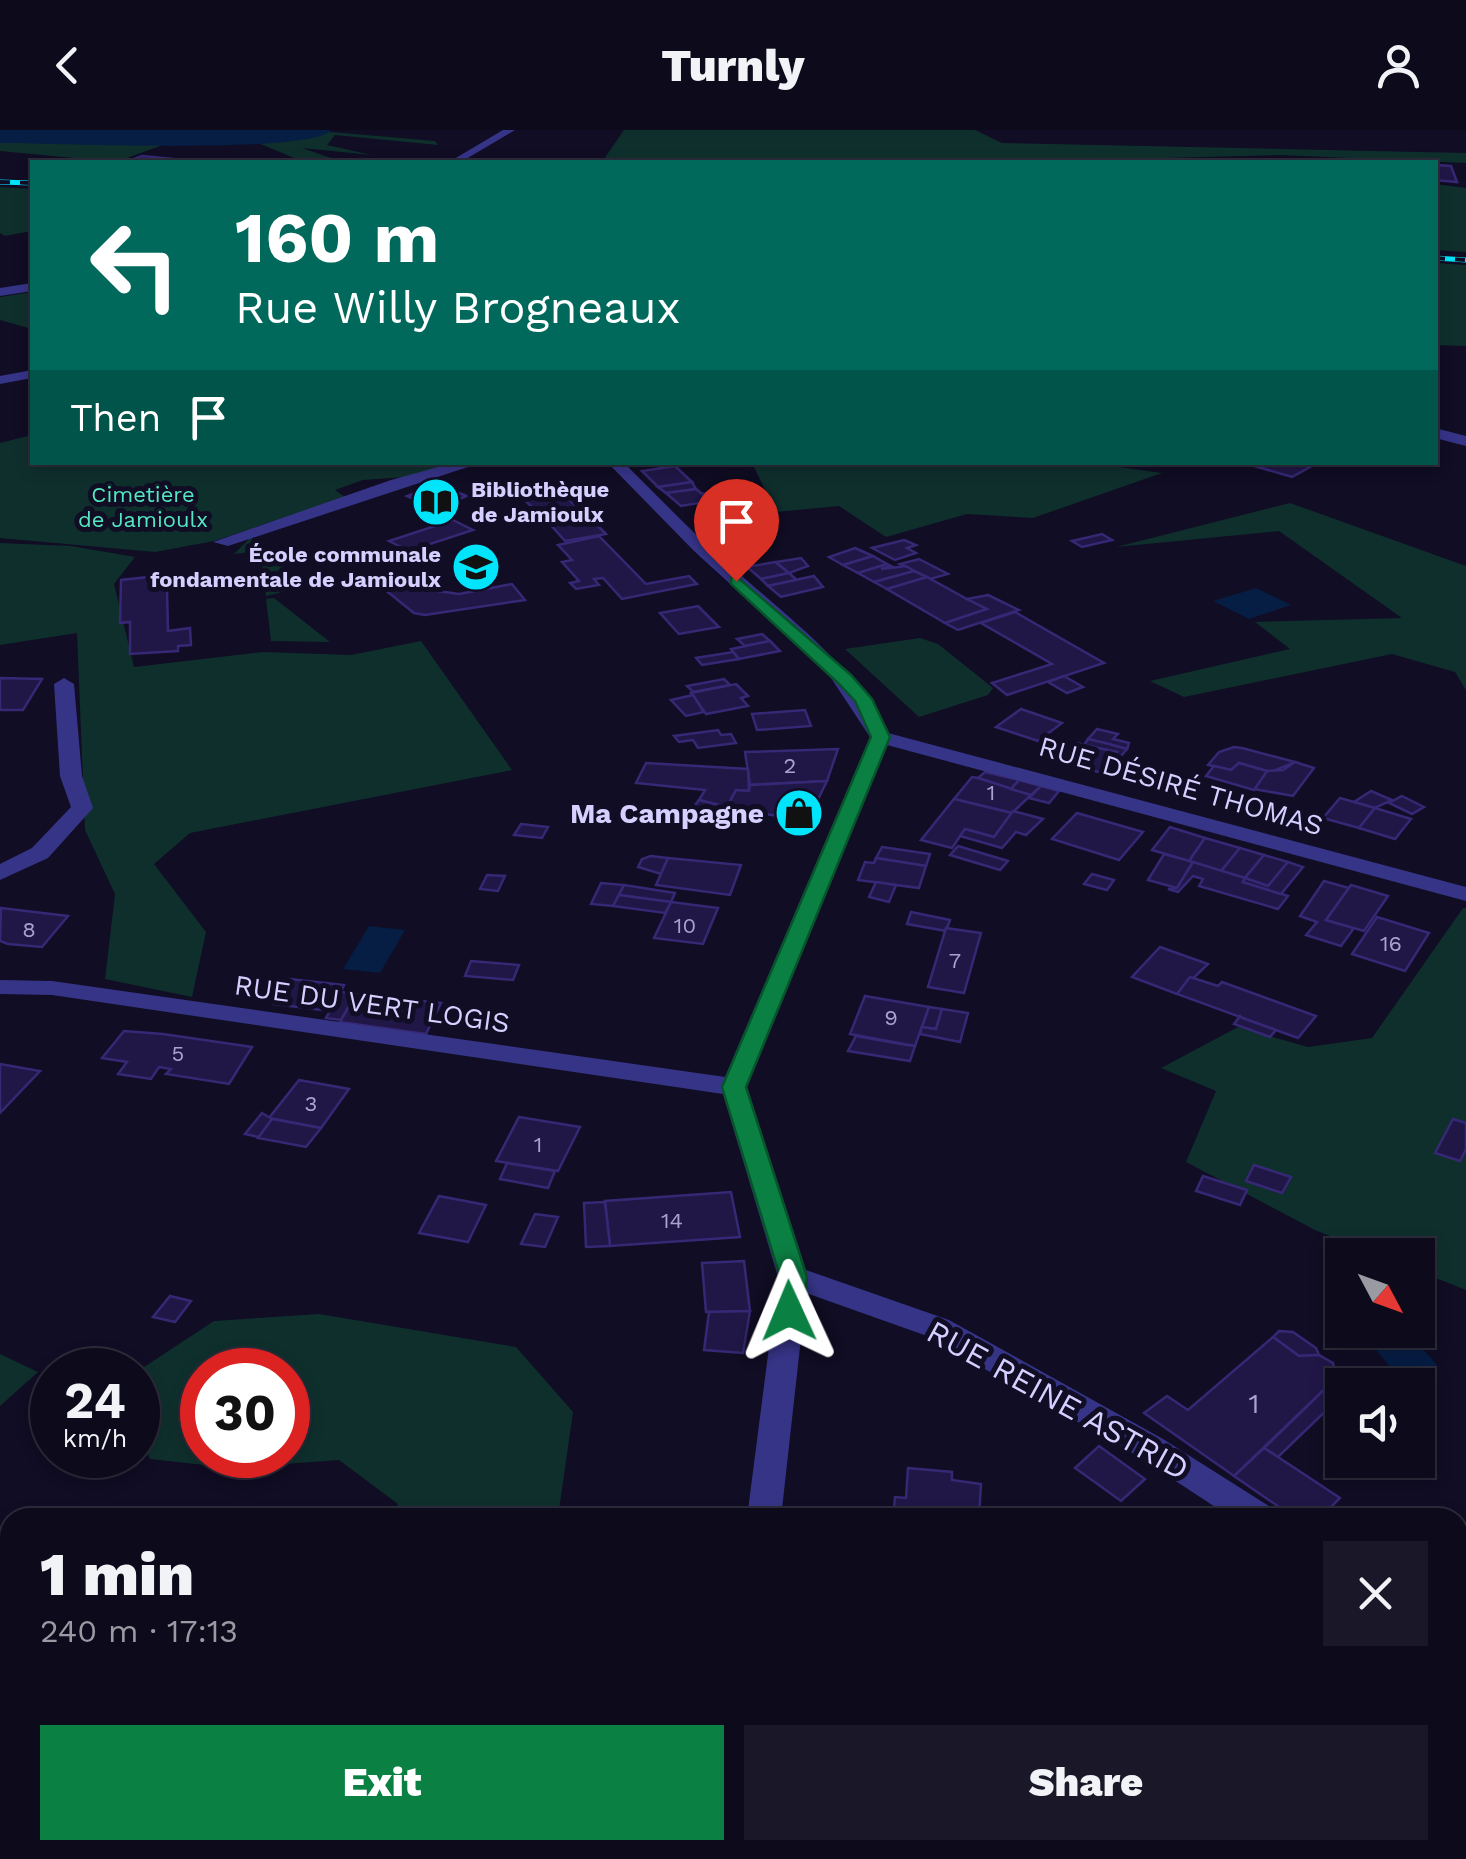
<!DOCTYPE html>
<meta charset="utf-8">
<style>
:root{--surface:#0c0a1b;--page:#1a1828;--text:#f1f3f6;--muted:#9a9aa3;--line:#2c2b3a;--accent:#0b8043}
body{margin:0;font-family:"Work Sans",sans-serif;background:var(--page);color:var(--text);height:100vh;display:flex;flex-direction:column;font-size:38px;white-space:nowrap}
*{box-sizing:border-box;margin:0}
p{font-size:32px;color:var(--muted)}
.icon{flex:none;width:55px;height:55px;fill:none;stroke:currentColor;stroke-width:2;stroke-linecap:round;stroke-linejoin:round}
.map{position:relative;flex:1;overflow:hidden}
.sheet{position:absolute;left:0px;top:1378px;width:1468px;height:352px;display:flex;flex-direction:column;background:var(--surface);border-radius:30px 30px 0 0;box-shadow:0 5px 15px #0003,0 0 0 2px var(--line)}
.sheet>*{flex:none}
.top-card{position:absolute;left:30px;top:30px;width:1408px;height:305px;border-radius:0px;box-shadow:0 5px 15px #0003,0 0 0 2px var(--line);background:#00695c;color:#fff;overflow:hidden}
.needle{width:65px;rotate:131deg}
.fabs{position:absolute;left:1325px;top:1108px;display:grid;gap:20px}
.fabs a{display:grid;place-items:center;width:110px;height:110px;border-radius:0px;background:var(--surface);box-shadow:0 5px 15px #0003,0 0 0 2px var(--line);font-size:50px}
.speed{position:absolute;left:30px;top:1218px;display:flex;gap:20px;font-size:50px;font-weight:700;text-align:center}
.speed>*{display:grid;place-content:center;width:130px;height:130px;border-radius:50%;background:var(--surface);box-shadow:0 5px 15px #0003,0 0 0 2px var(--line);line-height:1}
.speed small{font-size:25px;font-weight:400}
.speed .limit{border:15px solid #d22;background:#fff;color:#111}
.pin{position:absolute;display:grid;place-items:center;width:85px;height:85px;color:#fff;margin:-102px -42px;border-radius:50% 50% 50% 0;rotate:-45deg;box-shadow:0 0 10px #0007}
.pin .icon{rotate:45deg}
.me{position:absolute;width:110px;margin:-55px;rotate:359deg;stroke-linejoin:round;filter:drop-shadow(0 0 8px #0008)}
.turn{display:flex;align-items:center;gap:35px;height:210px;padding:0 40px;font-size:45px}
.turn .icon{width:130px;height:130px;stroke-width:2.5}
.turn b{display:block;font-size:70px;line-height:85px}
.then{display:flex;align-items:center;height:95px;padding:0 40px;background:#0003;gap:20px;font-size:38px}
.round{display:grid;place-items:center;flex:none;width:105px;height:105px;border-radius:0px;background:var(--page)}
.head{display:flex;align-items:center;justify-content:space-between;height:170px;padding:0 40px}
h1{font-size:60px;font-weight:800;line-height:75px}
.action{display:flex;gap:20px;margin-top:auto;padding:20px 40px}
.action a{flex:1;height:115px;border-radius:0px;background:var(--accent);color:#fff;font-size:40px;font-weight:800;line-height:115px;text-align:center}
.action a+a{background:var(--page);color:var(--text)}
header{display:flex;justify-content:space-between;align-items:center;height:130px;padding:0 40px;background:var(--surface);font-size:45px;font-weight:800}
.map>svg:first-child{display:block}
.green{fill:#0f2f2d;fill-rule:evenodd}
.water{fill:#061d44}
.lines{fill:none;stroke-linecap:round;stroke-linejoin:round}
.river{fill:#061d44;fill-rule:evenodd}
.building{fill:#201747;stroke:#362874;stroke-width:2.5}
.minor{fill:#363487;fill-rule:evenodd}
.tertiary{fill:#363487;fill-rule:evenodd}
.rail-casing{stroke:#00e5fb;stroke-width:5}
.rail{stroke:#100d24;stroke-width:4;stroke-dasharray:10;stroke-linecap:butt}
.route{fill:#0b8043;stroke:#07532c;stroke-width:2.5}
.labels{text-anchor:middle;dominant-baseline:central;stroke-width:10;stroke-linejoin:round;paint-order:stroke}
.far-poi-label{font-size:22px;font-weight:bold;fill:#d5d0ff;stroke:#100d24;text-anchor:start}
.far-park-label{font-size:22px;fill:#53e8c1;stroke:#100d24}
.number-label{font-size:22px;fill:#a8a2d1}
.street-label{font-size:28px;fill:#d5d0ff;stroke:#100d24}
.poi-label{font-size:28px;font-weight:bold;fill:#d5d0ff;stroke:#100d24;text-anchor:end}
.near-number-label{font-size:28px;fill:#a8a2d1}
.near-street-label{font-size:32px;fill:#d5d0ff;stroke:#100d24}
</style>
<header><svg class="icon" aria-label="back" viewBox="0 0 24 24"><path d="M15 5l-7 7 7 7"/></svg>Turnly<svg class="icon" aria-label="person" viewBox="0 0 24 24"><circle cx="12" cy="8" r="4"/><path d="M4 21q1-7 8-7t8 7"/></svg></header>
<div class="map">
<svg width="1466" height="1729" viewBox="0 0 1466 1729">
<rect width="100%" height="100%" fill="#100d24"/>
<g class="green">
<polygon points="308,0 435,11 438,15 335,5 327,15 372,25 302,18 334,29 304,32 258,13 285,10 274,7"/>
<polygon points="624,0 975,0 1002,13 1466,23 1466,33 1279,25 1015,32 602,32"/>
<polygon points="117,5 182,8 116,32 0,21 0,6"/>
<polygon points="1435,54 1466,58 1466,122 1435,120"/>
<polygon points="0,57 32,59 32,101 5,106 0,103"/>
<polygon points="1435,133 1466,135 1466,216 1435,215"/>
<polygon points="32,162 32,199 0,190 0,167"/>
<polygon points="32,305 32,332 465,333 419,346 363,350 335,360 345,367 214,411 155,422 0,408 0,313"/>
<polygon points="1084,332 1162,343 1033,388 967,384 886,407 839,376 776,382 752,333"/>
<polygon points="1290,373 1466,436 1466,560 1455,542 1392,524 1184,567 1150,551 1290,519 1255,492 1402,488 1279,401 1116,417"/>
<polygon points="251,407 306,456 266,466 260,421 234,424"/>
<polygon points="0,413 71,416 135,427 114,454 134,537 263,522 351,525 421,511 512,640 190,703 154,734 206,802 192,867 105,849 115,764 85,700 77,503 0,515"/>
<polygon points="274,468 330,512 271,511 266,469"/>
<polygon points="920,508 938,514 993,558 988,565 919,587 845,519"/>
<polygon points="1463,778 1466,778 1466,1160 1418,1141 1418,1125 1378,1125 1315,1100 1186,1032 1216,961 1161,938 1238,897 1308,917 1372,908"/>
<path d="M 319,1184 L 516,1217 L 573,1282 L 558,1387 L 391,1387 L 398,1374 L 339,1330 L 232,1338 L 150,1329 L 138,1306 L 138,1241 L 214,1191 ZM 202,1240 L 288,1240 L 288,1325 L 202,1325 Z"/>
<polygon points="0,1224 38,1242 0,1276"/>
</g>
<g class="water">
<polygon points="1256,458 1291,475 1249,489 1213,471"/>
<polygon points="369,796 405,800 380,843 343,839"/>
<polygon points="1359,1200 1406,1200 1437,1235 1399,1247"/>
</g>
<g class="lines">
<path class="river" d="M 0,0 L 331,0 C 313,25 46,13 0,13 Z"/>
</g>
<g class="building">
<polygon points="142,26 204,32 126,32"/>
<polygon points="1435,35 1451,36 1457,52 1435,50"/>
<polygon points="1241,332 1319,332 1292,347"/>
<polygon points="675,336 692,352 658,357 642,341"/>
<polygon points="692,352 696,359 666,363 658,357"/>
<polygon points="552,353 559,359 586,387 549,393 513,359"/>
<polygon points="438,355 467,366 435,378 407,366"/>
<polygon points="696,359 711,371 681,376 666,363"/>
<polygon points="717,361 734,374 718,376 702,364"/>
<polygon points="588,386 606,404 565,411 549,393"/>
<polygon points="453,390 473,400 409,421 389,411"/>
<polygon points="1102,404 1112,410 1082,417 1072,411"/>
<polygon points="599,406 646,454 689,446 697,454 622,469 603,448 594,449 599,455 576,459 570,453 579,451 562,432 572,430 558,415"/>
<polygon points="904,410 916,415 907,418 916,423 895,430 872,418"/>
<polygon points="855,418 873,426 843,435 829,427"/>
<polygon points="873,426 887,434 858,443 843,435"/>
<polygon points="801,428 808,436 789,443 776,432"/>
<polygon points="919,429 948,444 930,449 900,434"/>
<polygon points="775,432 789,443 761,449 747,437"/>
<polygon points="887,434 891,436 881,439 906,436 914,441 874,452 858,443"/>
<polygon points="914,441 927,447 887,459 874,452"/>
<polygon points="413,442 438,461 459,464 512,454 525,470 425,485 414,483 374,451"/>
<polygon points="789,443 797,450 768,456 761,449"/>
<polygon points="177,444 177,458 167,459 168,501 190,498 191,515 178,516 178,521 130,524 130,492 120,493 121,450"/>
<polygon points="814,446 823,457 781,467 768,456"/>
<polygon points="927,447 967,469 987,479 945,493 887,459"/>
<polygon points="988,465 1019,480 958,500 945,493 987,479 967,469"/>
<polygon points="698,476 719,497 679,504 660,483"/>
<polygon points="1015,482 1104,533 1007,565 992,553 1052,534 981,493"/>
<polygon points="762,504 770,511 745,516 737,509"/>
<polygon points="770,511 780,521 739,529 731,519"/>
<polygon points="733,522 739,529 702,535 696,528"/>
<polygon points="1064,546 1083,557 1067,563 1048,552"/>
<polygon points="0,548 42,549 23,580 0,580"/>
<polygon points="724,549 730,555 693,562 687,556"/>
<polygon points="736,554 748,566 741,568 748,576 706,584 691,563"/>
<polygon points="693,565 704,582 686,586 671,570"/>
<polygon points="1021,579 1062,593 1038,611 996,597"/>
<polygon points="805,580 811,596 757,600 752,584"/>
<polygon points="1097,599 1118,604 1113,609 1129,613 1127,619 1088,609"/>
<polygon points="718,600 721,605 731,604 736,613 698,618 693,610 679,612 674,606"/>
<polygon points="1088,609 1109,614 1127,619 1117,631 1112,630 1117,622 1084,615"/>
<polygon points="1078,613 1084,615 1117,622 1103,643 1062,633"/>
<polygon points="1234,617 1242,618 1295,632 1271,642 1239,633 1231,640 1208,635 1219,622"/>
<polygon points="838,619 827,651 750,655 745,622"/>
<polygon points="1295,632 1314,638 1293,666 1254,659 1267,641 1283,640"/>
<polygon points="646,633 748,639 749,661 736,660 727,677 699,670 705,660 636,653"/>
<polygon points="1239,633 1267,641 1254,660 1206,646 1214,636 1231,640"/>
<polygon points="985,642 1019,650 1011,659 978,648"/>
<polygon points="972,647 978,648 1031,665 1012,683 954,669"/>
<polygon points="1019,650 1041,656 1031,665 1011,659"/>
<polygon points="827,651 808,690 728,679 722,687 692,679 699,670 727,677 736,660 749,661 750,655"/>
<polygon points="1041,656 1059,661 1049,673 1029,668"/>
<polygon points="1371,661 1392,670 1375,678 1354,672"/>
<polygon points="1402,666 1424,677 1412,684 1389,673"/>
<polygon points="1340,668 1375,678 1359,698 1323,688"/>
<polygon points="954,669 1012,683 994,707 965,699 952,718 921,710"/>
<polygon points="1375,678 1411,689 1395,709 1359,698"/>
<polygon points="1013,681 1043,689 1026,705 1016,702 1002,718 960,706 965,699 994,707"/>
<polygon points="1077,683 1143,702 1119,730 1052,709"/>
<polygon points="521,694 548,697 542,708 514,705"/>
<polygon points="1170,697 1205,708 1189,731 1152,720"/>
<polygon points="1205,708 1240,718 1221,741 1189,731"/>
<polygon points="958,716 1008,731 1000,740 950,725"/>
<polygon points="882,717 930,724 926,736 876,728"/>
<polygon points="1240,718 1264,725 1245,748 1221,741"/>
<polygon points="1164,724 1193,732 1177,758 1148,750"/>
<polygon points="1264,725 1288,732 1268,756 1245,748"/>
<polygon points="651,726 668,728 661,744 638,737 642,729"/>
<polygon points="668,728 741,735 730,765 656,755"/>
<polygon points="876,728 926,736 919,758 858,750 865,732 874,733"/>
<polygon points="1193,732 1245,748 1243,752 1288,766 1278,779 1199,756 1203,749 1193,746 1178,762 1168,759 1177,758"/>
<polygon points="1288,732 1303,737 1281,764 1243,752 1245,748 1268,756"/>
<polygon points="1092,744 1114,750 1107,760 1084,754"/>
<polygon points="487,745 505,746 498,761 480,759"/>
<polygon points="1324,751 1349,758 1326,790 1354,798 1341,816 1306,805 1317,792 1300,786"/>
<polygon points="876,752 896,755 889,772 869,767"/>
<polygon points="601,753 624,755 613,776 591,774"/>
<polygon points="624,755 675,763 671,772 619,765"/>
<polygon points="1351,755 1388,766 1364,801 1326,790"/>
<polygon points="619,765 671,772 665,783 613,776"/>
<polygon points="671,772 718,778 703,814 654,808"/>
<polygon points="1,778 68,786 42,817 8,814 0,811"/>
<polygon points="911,782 950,790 946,801 907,794"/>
<polygon points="1377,787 1429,803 1405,841 1352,824"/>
<polygon points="946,798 981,803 964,863 928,857"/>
<polygon points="1160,817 1208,834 1177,864 1132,847"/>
<polygon points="471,831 519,835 513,850 465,846"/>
<polygon points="1190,847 1218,856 1222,852 1316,886 1298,908 1177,864"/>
<polygon points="290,849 344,855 341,862 356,864 341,890 326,888 330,881 274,874"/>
<polygon points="356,864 441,873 426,904 340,892"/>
<polygon points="865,866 929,877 915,916 850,904"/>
<polygon points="929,877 942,879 936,899 922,897"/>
<polygon points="942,879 968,883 960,912 920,904 922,897 936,899"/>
<polygon points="1240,886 1242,888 1276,900 1270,907 1234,894"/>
<polygon points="124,901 163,904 252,917 229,954 166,944 171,939 159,937 151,949 118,944 127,932 102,928"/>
<polygon points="856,906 907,915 915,916 910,931 848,921"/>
<polygon points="0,934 40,941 0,983"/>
<polygon points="299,950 349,959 321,998 269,988"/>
<polygon points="262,983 272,989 259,1007 245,1004"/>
<polygon points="519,987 580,997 558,1041 496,1031"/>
<polygon points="272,989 321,998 306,1017 258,1008"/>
<polygon points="1453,989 1466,993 1466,1019 1460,1031 1435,1023"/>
<polygon points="507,1033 555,1041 548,1058 500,1049"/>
<polygon points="1254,1035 1291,1047 1282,1063 1246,1051"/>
<polygon points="1203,1046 1247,1060 1240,1075 1196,1061"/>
<polygon points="731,1062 740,1107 610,1116 605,1071"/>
<polygon points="439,1066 486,1075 468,1112 419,1103"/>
<polygon points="605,1072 610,1116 586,1117 584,1073"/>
<polygon points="535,1084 558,1087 545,1117 521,1114"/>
<polygon points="744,1131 750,1181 706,1182 702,1133"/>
<polygon points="170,1166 191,1171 175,1192 153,1187"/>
<polygon points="750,1181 743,1223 704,1220 709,1182"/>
<polygon points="1279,1201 1293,1202 1316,1218 1319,1225 1299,1226 1273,1207"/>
<polygon points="1273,1207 1299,1226 1319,1225 1333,1233 1336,1248 1234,1346 1144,1283 1167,1266 1188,1280"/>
<polygon points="1328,1256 1337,1270 1278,1327 1264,1318"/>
<polygon points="1099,1316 1145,1349 1121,1371 1075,1338"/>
<polygon points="1264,1318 1278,1327 1340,1368 1320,1388 1295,1388 1234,1346"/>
<polygon points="908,1338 952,1342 952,1350 981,1354 979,1388 893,1388 895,1367 906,1368"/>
<polygon points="402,1720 417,1720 437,1727 397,1729"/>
<polygon points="789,1720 793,1720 869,1729 788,1729"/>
</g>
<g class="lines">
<g class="minor">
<polygon points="32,240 32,248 0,254 0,246"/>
<polygon points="456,332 483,332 228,416 213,412 391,350"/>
<path d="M 607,332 L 623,332 C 660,369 696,406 735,440 C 792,491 852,534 888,603 L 1466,757 L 1466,771 L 887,615 L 747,957 L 806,1140 L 949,1190 L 1163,1309 L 1272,1378 L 1277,1388 L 1232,1388 L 1139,1327 L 927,1206 L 806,1163 L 781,1388 L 747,1388 L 778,1147 L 723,964 L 52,865 L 0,864 L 0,850 L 52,851 L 725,947 L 870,607 L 827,542 L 694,421 Z"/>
<polygon points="64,548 74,554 82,646 93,678 48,728 0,750 0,734 32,718 71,677 60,646 54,554"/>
<polygon points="1458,1485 1466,1487 1466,1519 1458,1516"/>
<polygon points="694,1720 734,1720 732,1729 692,1729"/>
</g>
<g class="tertiary">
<polygon points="503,0 515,0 461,32 449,32"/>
<polygon points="32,153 32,161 0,166 0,158"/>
<polygon points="1435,298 1466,306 1466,316 1435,308"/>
</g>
<g class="rail-casing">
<g id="rail">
<polyline points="0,52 32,53"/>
<polyline points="1435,128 1466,130"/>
</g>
</g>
<use href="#rail" class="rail"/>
</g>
<polygon class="route" points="736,446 851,545 872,569 890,607 746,957 807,1147 803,1181 789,1191 775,1181 780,1147 722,957 871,607 855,571 838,553 731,454 731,448"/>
<defs>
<g id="library-disc" transform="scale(2.5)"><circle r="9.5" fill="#00e5fb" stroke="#100d24"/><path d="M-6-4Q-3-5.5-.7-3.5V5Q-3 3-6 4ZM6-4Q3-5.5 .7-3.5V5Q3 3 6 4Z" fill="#111"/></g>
<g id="school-disc" transform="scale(2.5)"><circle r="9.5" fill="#00e5fb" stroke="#100d24"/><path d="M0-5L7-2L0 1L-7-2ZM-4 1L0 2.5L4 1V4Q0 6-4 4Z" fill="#111"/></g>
<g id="shop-disc" transform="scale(2.5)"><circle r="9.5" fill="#00e5fb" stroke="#100d24"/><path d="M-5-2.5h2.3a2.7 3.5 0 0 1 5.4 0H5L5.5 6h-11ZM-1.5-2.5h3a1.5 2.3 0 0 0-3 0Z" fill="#111"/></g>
</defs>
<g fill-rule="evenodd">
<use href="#library-disc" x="436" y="372"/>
<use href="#school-disc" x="476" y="437"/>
<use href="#shop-disc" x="799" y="683"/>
</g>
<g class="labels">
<g class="far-poi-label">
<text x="471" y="359">Bibliothèque<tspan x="471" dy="25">de Jamioulx</tspan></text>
<text x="441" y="424" text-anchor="end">École communale<tspan x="441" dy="25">fondamentale de Jamioulx</tspan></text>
</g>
<g class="far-park-label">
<text x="143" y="364">Cimetière<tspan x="143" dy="25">de Jamioulx</tspan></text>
</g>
<g class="number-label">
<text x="790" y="635">2</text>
<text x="991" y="662">1</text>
<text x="685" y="795">10</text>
<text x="29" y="799">8</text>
<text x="1391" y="813">16</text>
<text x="955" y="830">7</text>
<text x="891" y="887">9</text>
<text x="178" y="923">5</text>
<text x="311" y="973">3</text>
<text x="538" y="1014">1</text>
<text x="672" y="1090">14</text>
</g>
<g class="street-label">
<text transform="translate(1181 656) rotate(16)">RUE DÉSIRÉ THOMAS</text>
<text transform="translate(372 874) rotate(8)">RUE DU VERT LOGIS</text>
</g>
<g class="poi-label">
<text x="764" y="683">Ma Campagne</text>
</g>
<g class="near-number-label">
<text x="1254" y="1273">1</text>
</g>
<g class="near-street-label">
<text transform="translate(1058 1270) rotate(29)">RUE REINE ASTRID</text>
</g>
</g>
</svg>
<div class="fabs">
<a><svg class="needle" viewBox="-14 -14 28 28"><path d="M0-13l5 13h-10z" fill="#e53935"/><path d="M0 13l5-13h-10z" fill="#9a9aa3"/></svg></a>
<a><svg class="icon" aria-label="sound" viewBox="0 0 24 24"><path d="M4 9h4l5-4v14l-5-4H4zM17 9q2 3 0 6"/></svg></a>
</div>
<div class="speed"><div>24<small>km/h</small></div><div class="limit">30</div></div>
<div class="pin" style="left:736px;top:451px;background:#d93025"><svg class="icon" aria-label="arrive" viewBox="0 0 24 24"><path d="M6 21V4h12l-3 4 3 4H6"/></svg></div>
<svg class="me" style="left:789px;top:1181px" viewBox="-20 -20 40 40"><path d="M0-17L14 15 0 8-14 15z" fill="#0b8043" stroke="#fff" stroke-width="4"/></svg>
<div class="top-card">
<div class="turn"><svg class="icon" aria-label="left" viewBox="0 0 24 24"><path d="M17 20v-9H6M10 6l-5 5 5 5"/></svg><div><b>160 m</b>Rue Willy Brogneaux</div></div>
<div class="then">Then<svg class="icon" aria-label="arrive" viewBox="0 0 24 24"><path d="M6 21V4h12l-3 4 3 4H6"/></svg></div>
</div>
<section class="sheet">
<div class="head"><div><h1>1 min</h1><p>240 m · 17:13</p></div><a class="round"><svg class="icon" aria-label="close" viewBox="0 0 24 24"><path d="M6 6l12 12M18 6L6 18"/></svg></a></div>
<div class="action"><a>Exit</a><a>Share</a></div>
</section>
</div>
